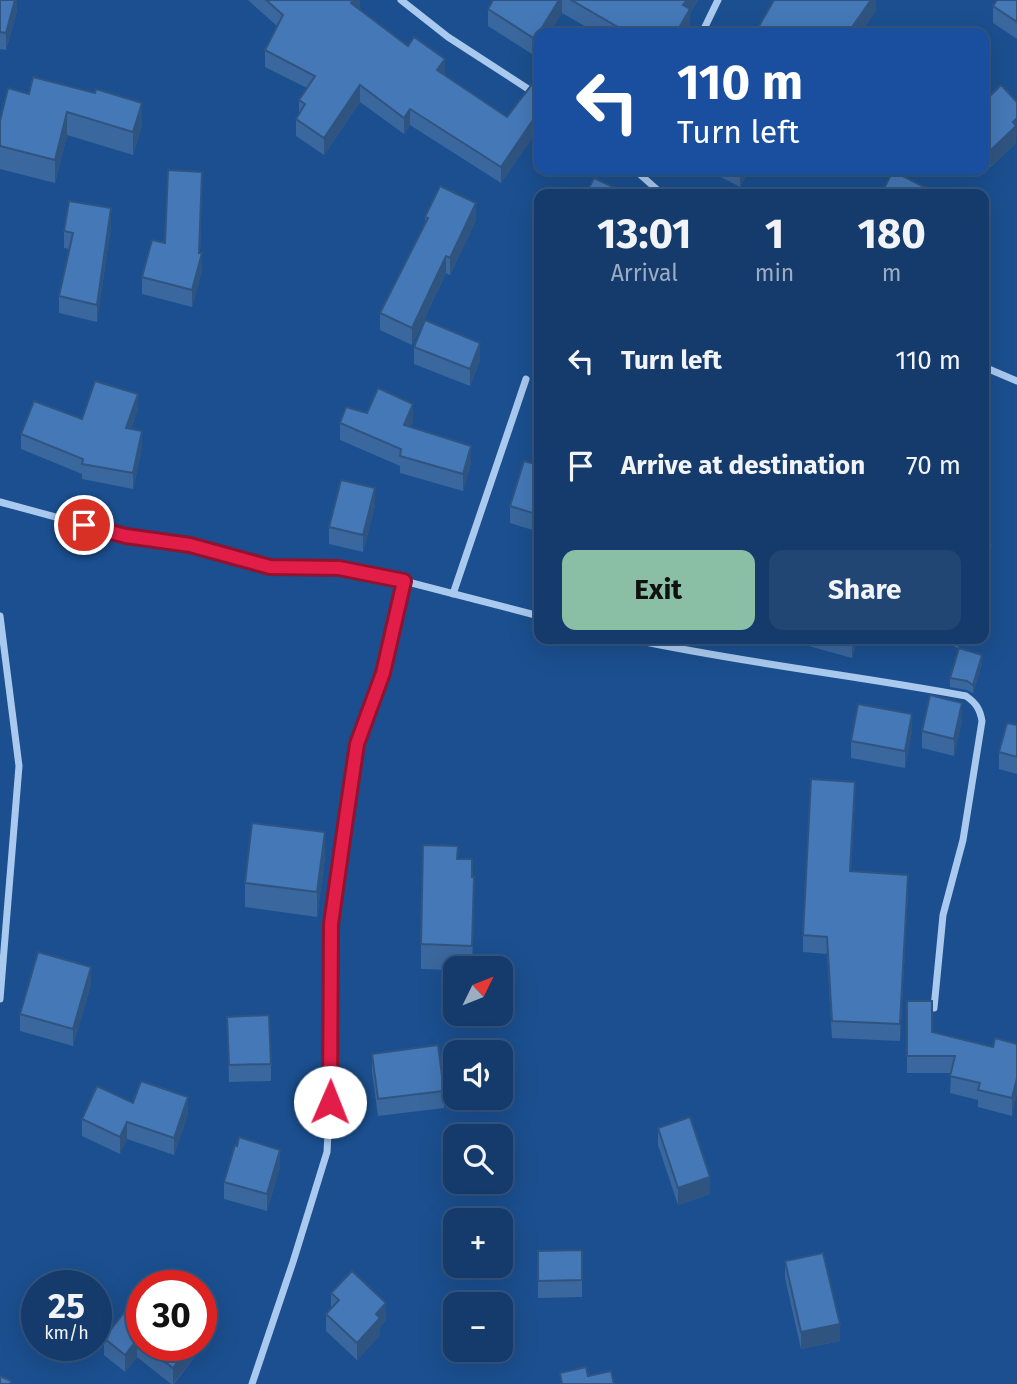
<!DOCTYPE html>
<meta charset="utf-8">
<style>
:root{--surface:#143b6b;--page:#214673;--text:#f1f3f6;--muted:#9dadc1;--line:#33557e;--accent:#8abfa5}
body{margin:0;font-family:"Fira Sans",sans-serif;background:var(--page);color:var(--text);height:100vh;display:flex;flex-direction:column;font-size:26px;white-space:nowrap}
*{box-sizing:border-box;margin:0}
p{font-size:23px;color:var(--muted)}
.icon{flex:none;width:38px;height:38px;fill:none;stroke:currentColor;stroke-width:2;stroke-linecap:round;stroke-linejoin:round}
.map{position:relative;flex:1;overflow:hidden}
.panel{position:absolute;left:534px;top:189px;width:455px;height:455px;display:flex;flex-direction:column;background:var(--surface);border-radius:14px;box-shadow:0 7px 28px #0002,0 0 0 2px var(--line)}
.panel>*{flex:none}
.top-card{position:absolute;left:534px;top:28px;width:455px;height:147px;border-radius:14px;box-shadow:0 7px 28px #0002,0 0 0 2px var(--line);background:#1a4fa0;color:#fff;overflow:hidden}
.needle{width:46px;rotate:47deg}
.controls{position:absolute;left:443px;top:956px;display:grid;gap:14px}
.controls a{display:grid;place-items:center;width:70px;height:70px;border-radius:14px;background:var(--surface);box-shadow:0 7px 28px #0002,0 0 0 2px var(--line);font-size:35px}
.speed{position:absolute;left:21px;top:1270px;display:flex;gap:14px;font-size:35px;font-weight:700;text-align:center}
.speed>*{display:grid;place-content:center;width:91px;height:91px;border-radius:50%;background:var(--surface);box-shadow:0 7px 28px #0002,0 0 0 2px var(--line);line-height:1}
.speed small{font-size:18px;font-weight:400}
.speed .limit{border:10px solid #d22;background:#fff;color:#111}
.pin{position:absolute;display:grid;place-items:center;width:60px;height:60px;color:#fff;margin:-30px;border:4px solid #fff;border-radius:50%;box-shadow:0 2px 7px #0007}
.me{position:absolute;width:77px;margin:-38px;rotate:1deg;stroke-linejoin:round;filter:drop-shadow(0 0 5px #0008)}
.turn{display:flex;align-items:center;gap:24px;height:147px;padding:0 28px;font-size:32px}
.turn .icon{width:91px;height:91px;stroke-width:2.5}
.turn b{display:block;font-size:49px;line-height:60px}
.eta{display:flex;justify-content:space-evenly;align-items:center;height:119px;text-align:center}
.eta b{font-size:42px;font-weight:700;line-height:49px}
.button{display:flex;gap:14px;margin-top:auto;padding:14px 28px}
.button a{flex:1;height:80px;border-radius:14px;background:var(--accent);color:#111;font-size:28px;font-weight:700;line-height:80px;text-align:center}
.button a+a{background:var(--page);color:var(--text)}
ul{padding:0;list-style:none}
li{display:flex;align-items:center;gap:21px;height:105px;padding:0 28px}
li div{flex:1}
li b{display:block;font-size:26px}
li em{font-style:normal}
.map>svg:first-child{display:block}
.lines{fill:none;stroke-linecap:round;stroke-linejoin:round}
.minor{stroke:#a9c9ee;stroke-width:7}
.wall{fill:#3a679d}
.shaded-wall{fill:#305480}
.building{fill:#4478b7;stroke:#305480;stroke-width:2}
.route-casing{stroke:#92132f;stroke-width:18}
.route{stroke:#e11d48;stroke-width:12}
</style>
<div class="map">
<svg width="1017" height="1384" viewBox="0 0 1017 1384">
<rect width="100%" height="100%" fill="#1b4f8f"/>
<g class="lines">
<g class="minor">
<polyline points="401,0 448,37 539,96"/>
<polyline points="702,33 718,0"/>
<polyline points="635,170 662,194"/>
<polyline points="984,367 1017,381"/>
<polyline points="0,502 126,536 190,545 270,567 339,568 404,581 539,616"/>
<polyline points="453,594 526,379"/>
<polyline points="0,616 19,766 0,999"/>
<path d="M 631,639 C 742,663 854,675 966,696 C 976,703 980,709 982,721 L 963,840 L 943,915 L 934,1008"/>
<polyline points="252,1384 293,1262 327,1152 331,1078 331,924 357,744 383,673 404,581"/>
</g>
</g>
<g class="wall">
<polygon points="0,0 17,0 17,11 6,50 0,49"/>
<polygon points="248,0 360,0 360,7 359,9 445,76 507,117 539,85 539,128 501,183 410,125 404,134 360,102 324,155 296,136 296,119 299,115 299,100 307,88 265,67 265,50 277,26"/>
<polygon points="493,0 698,0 690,14 690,27 686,33 597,33 562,13 539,33 539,50 535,56 488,26 488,9"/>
<polygon points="1017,0 1017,39 993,23 993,6"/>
<polygon points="29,94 142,125 133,155 67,135 55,183 0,169 0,121"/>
<polygon points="984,102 1016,135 1016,143 991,167 984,160"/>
<polygon points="707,170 749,170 740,187"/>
<polygon points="202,189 200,253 202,270 192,307 142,294 142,277"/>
<polygon points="425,217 476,220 450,275 446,273 412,345 380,330 380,313 425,224"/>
<polygon points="111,225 97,322 59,313 59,296 70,249 64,248 64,231"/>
<polygon points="414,347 480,360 470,386 414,364"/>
<polygon points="138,409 131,429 142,447 133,489 82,479 82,474 21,449 21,434 82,419"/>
<polygon points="367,413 413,421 410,427 471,463 463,491 400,473 400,466 340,440 340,423"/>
<polygon points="539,465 539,532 510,523 510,506"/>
<polygon points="375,505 363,552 329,544 329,527"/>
<polygon points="798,639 857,639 852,658 798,643"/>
<polygon points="934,639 962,639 958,648"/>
<polygon points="982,664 973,693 967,690 950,687 950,678"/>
<polygon points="962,720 954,756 922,748 922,731"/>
<polygon points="1017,725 1017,774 999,769 999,752"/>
<polygon points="912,731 905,768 851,758 851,741"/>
<polygon points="855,799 851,871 908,892 900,1041 832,1038 827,954 803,952 803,935"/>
<polygon points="325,857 317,917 245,907 245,883"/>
<polygon points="458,859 472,877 474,902 472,968 455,968 455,970 421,969 421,944"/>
<polygon points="91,984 73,1046 20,1031 20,1014"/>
<polygon points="907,1001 932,1032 993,1047 1017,1044 1012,1116 978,1107 978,1100 950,1093 951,1073 907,1073"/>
<polygon points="227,1017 271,1064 271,1081 229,1082"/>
<polygon points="372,1054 444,1091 444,1108 378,1116 372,1071"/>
<polygon points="133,1103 188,1114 174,1155 127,1139 120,1154 82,1136 82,1119"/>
<polygon points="658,1128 710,1194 678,1205 658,1145"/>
<polygon points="280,1167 267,1211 224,1199 224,1182"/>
<polygon points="582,1250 582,1297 538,1298 538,1251"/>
<polygon points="785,1261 840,1341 801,1349 785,1278"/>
<polygon points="142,1290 142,1346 200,1346 200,1350 174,1384 171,1384 137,1357 125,1372 104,1355 104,1338"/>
<polygon points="331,1293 386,1320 380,1327 380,1335 357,1360 326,1331 326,1314 331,1308"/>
</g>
<g class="shaded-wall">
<polygon points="15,0 17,0 17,11 6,50 6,33"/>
<polygon points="353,0 360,0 360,7 351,20 351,3"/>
<polygon points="559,0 562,0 562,13 550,33 539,33 539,50 535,56 535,39"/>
<polygon points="687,0 698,0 690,14 690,27 686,33 676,33 683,5"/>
<polygon points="871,0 876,0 876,11 861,33 850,33 850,30"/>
<polygon points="445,59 445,76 437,70"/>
<polygon points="360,85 360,102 324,155 324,138"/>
<polygon points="142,103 142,125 133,155 133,132"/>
<polygon points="410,109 410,125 404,134 404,118"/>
<polygon points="539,111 539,128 501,183 501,167"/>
<polygon points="67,112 67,135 55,183 55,160"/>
<polygon points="1017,118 1016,143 991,167 991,150"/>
<polygon points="740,170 749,170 740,187"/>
<polygon points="202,172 199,262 202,253 202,270 192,307 192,290"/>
<polygon points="476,203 476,220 450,275 450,258"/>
<polygon points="111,208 111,225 97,322 97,305"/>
<polygon points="446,256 446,273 412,345 412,328"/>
<polygon points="480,343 480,360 470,386 470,369"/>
<polygon points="138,394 138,409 126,444 126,428"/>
<polygon points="413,404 413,421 404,442 404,425"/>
<polygon points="142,431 142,447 133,489 133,473"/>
<polygon points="471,446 471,463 463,491 463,474"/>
<polygon points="375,488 375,505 363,552 363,535"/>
<polygon points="991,545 991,562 984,581 984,564"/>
<polygon points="853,639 857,639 852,658 852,641"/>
<polygon points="958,639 962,639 958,648"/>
<polygon points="982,655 982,664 973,693 973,685"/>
<polygon points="962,703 962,720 954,756 954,739"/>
<polygon points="912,714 912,731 905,768 905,751"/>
<polygon points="855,782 855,799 850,888 850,871"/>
<polygon points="325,832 325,857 317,917 317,892"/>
<polygon points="908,875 908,892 900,1041 900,1024"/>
<polygon points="91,967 91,984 73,1046 73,1029"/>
<polygon points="1017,1078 1017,1095 1012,1116 1012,1098"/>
<polygon points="188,1097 188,1114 174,1155 174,1138"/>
<polygon points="127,1122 127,1139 120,1154 120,1137"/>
<polygon points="280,1150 280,1167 267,1211 267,1194"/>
<polygon points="710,1177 710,1194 678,1205 678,1188"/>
<polygon points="386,1303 386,1320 380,1327 380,1335 357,1360 357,1343 376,1314"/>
<polygon points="840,1324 840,1341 801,1349 801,1332"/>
<polygon points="137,1340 137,1357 125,1372 125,1355"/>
<polygon points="190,1346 200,1346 200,1350 173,1384 173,1368"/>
</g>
<g class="building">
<polygon points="0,0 15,0 6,33 0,32"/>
<polygon points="266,0 353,0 351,3 408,46 414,37 445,59 437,70 507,117 533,83 539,85 539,111 501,167 410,109 404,118 360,85 324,138 296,119 305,104 299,100 315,76 265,50 283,15"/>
<polygon points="493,0 559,0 535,39 488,9"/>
<polygon points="571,0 687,0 683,5 690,9 676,33 621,33 623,30"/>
<polygon points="774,0 871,0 850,30 856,33 755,33"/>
<polygon points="997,0 1017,0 1017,22 993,6"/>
<polygon points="33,77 95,93 96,89 142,103 133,132 67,112 55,160 0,146 0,121 8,88 29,94"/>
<polygon points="1001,85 1017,102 1017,118 1013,122 1016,126 991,150 984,143 984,102"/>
<polygon points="168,170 202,172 199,253 202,253 192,290 142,277 152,240 165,243"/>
<polygon points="893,171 938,194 881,194"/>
<polygon points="594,178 628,194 586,194"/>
<polygon points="440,186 476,203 450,258 446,256 412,328 380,313 428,218 425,217"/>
<polygon points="69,201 111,208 97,305 59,296 73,233 64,231"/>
<polygon points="425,320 480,343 470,369 414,347"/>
<polygon points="95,381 138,394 126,428 142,431 133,473 82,464 83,459 21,434 34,401 82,419"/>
<polygon points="378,388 413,404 404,425 471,446 463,474 400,456 401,449 340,423 346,407 367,413"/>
<polygon points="524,461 539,465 539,515 510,506"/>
<polygon points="341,480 375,488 363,535 329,527"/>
<polygon points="984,542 991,545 984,564"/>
<polygon points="959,648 982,655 973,685 967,681 950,678"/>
<polygon points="930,695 962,703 954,739 922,731"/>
<polygon points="858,704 912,714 905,751 851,741"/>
<polygon points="1007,723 1017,725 1017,757 999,752"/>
<polygon points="811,779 855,782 850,871 908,875 900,1024 832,1021 827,937 803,935"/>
<polygon points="252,823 325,832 317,892 245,883"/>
<polygon points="423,845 458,846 457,859 472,859 472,877 474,877 472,946 421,944"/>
<polygon points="38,952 91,967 73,1029 20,1014"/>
<polygon points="907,1001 932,1001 932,1032 993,1047 995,1038 1017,1044 1017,1078 1012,1098 978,1090 980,1083 950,1076 955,1056 907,1056"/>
<polygon points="269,1015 271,1064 229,1065 227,1017"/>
<polygon points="438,1045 444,1091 378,1099 372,1054"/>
<polygon points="141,1081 188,1097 174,1138 127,1122 120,1137 82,1119 97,1086 133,1103"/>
<polygon points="690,1117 710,1177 678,1188 658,1128"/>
<polygon points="239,1137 280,1150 267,1194 224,1182 235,1145 237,1146"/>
<polygon points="582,1250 582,1280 538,1281 538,1251"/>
<polygon points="823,1253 840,1324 801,1332 785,1261"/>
<polygon points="352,1271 386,1303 376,1314 380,1318 357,1343 326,1314 339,1300 331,1293"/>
<polygon points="142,1290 142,1344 137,1340 125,1355 104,1338"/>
<polygon points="144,1346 190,1346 173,1368"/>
<polygon points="586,1367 588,1376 611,1371 614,1384 562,1384 560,1373"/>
<polygon points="0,1376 11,1381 10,1384 0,1384"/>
</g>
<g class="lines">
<g class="route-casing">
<polyline id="route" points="84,525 126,536 190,545 270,567 339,568 404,581 383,673 357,744 346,818 331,924 330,1102"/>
</g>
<use href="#route" class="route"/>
</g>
</svg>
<div class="controls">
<a><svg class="needle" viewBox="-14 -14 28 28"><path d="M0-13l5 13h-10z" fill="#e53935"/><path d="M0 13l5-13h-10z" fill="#9dadc1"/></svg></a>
<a><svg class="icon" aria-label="sound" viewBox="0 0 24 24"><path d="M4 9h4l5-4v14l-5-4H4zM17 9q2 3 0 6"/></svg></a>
<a><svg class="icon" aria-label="search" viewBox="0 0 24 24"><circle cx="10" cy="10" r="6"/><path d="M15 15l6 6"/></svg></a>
<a>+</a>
<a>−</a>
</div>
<div class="speed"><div>25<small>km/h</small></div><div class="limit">30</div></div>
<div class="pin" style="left:84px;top:525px;background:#d93025"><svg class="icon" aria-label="arrive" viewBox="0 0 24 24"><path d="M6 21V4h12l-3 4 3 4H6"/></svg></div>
<svg class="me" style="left:330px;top:1102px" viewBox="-20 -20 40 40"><circle r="19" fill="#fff"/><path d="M0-13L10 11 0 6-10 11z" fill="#e11d48"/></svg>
<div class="top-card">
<div class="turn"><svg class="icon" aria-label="left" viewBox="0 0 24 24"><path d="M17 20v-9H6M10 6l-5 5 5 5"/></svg><div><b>110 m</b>Turn left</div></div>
</div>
<section class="panel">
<div class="eta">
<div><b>13:01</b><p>Arrival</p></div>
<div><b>1</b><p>min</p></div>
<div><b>180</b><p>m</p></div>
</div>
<ul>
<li><svg class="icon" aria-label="left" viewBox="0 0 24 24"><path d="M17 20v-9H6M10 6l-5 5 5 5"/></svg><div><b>Turn left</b></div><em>110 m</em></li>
<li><svg class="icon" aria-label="arrive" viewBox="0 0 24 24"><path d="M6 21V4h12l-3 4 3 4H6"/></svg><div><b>Arrive at destination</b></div><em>70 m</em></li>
</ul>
<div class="button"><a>Exit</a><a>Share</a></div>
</section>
</div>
